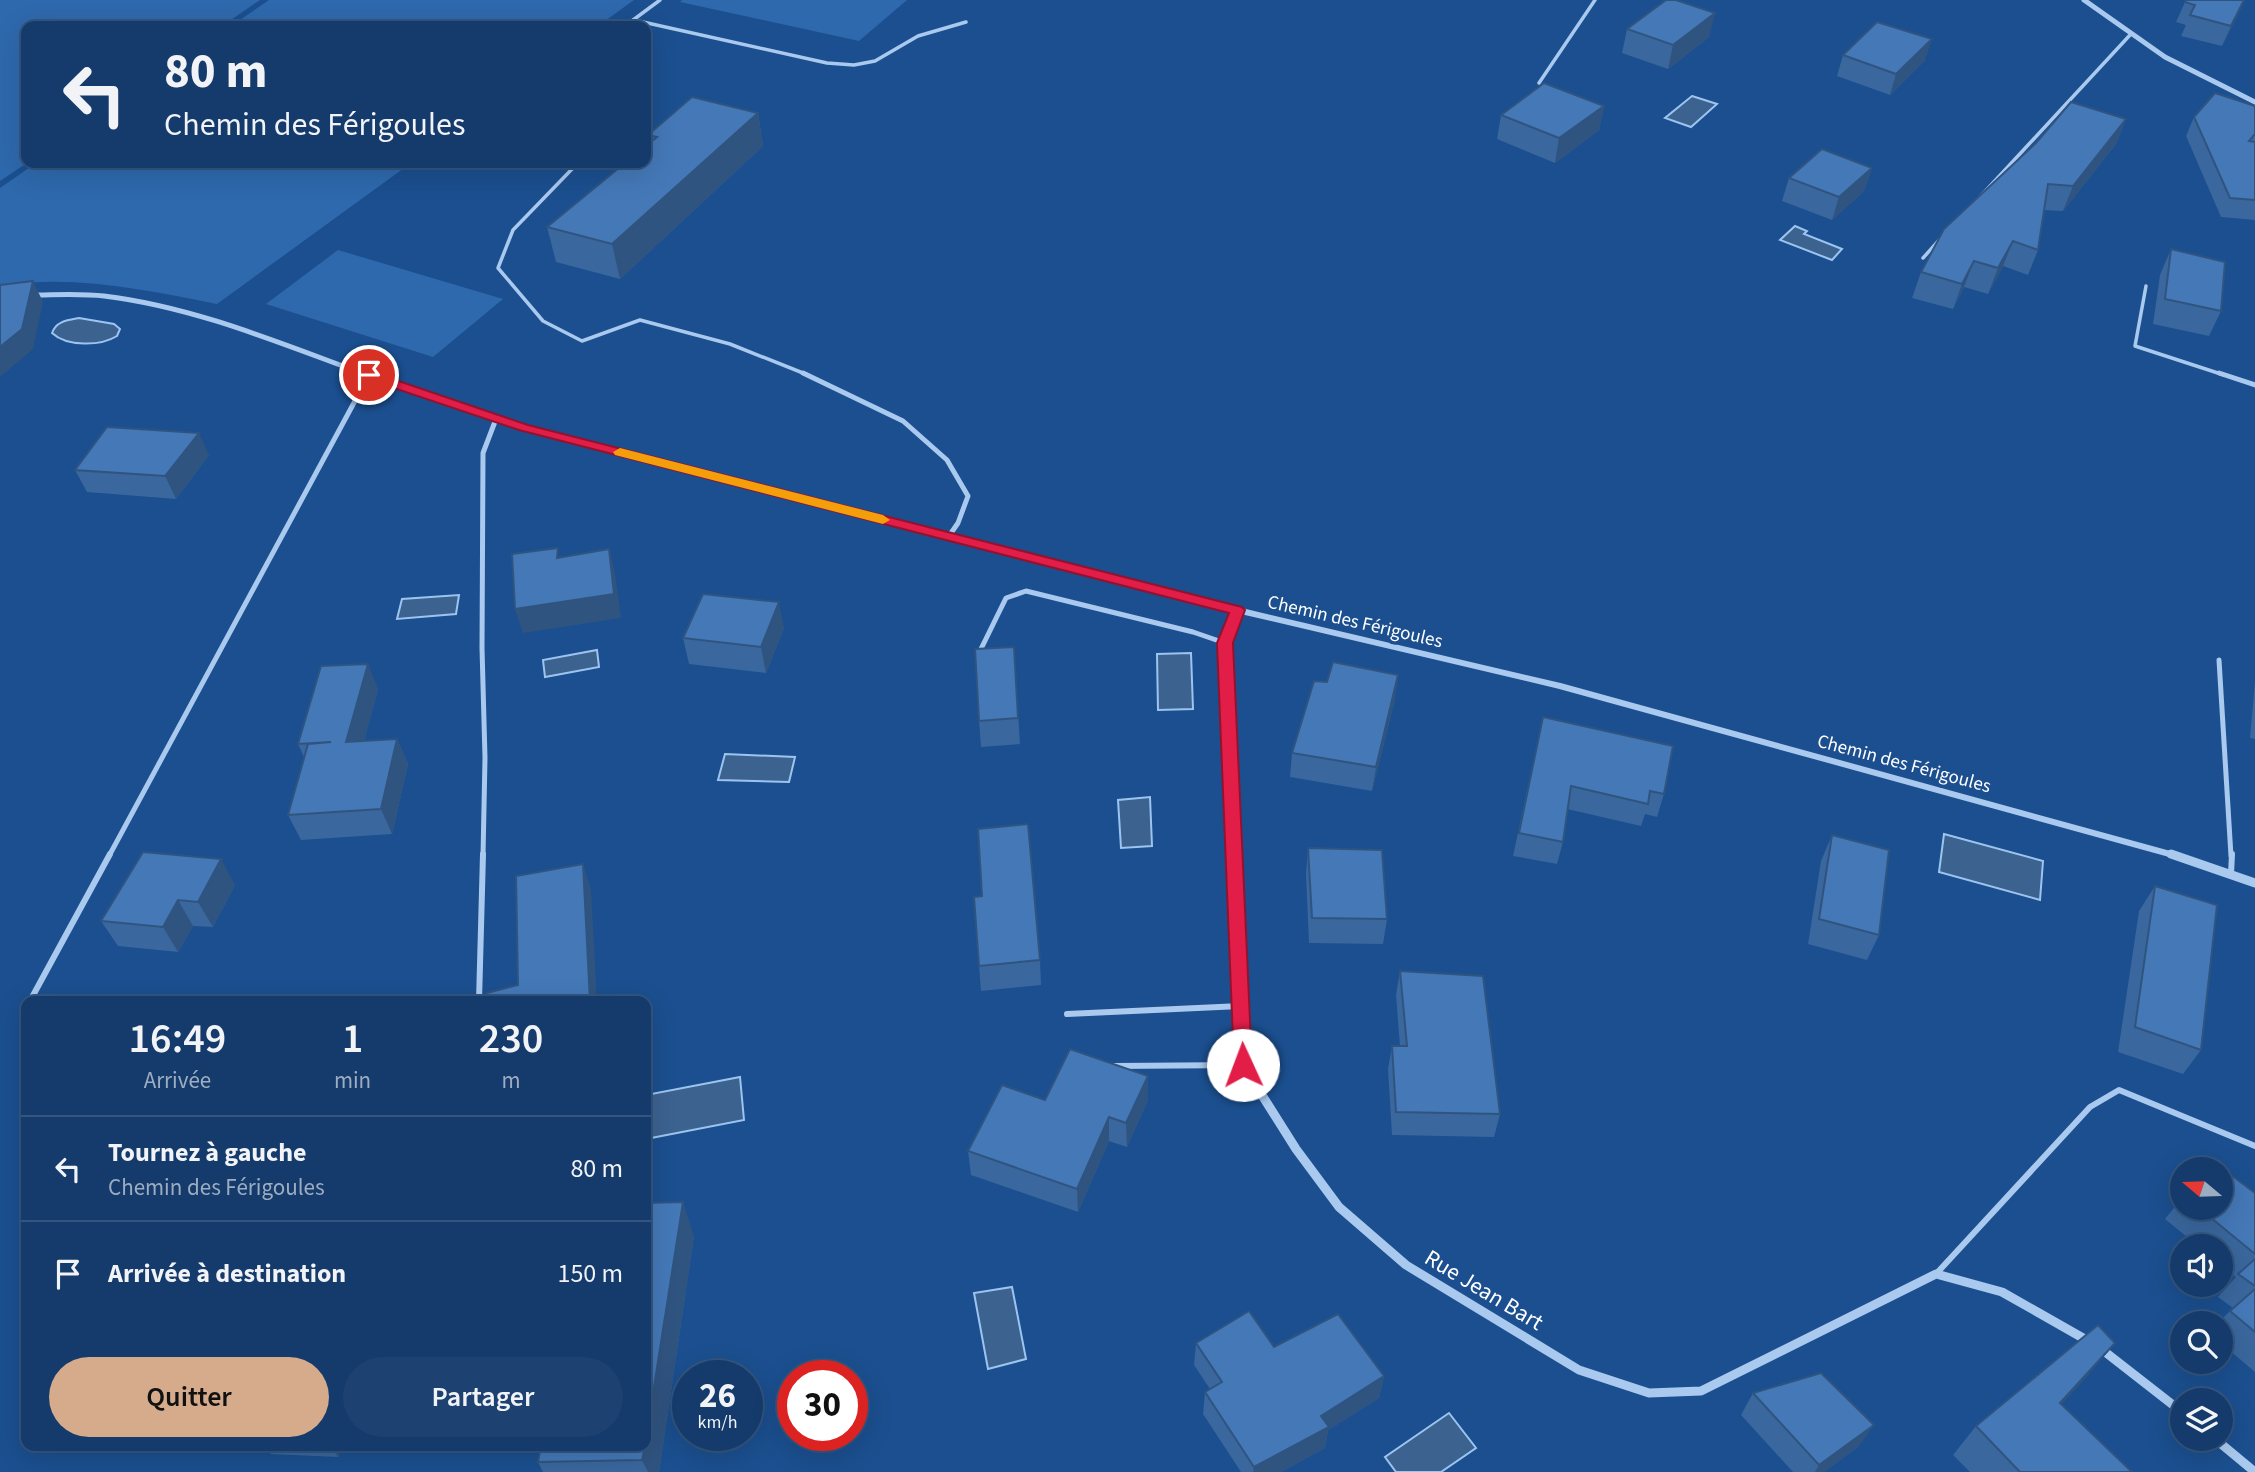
<!DOCTYPE html>
<html lang="fr">
<meta charset="utf-8">
<style>
:root{--surface:#143b6b;--page:#1d4271;--text:#f1f3f6;--muted:#9dadc1;--line:#33557e;--accent:#d6ab8b}
body{margin:0;font-family:"Source Sans 3",sans-serif;background:var(--page);color:var(--text);height:100vh;display:flex;flex-direction:column;font-size:26px;white-space:nowrap}
*{box-sizing:border-box;margin:0}
p{font-size:23px;color:var(--muted)}
.icon{flex:none;width:38px;height:38px;fill:none;stroke:currentColor;stroke-width:2;stroke-linecap:round;stroke-linejoin:round}
.map{position:relative;flex:1;overflow:hidden}
.side{position:absolute;left:21px;top:996px;width:630px;height:455px;display:flex;flex-direction:column;background:var(--surface);border-radius:14px;box-shadow:0 7px 28px #0002,0 0 0 2px var(--line)}
.side>*{flex:none}
.guide{position:absolute;left:21px;top:21px;width:630px;height:147px;border-radius:14px;box-shadow:0 7px 28px #0002,0 0 0 2px var(--line);background:#143b6b;color:var(--text);overflow:hidden}
.needle{width:46px;rotate:289deg}
.controls{position:absolute;left:2170px;top:1157px;display:grid;gap:14px}
.controls a{display:grid;place-items:center;width:63px;height:63px;border-radius:50%;background:var(--surface);box-shadow:0 7px 28px #0002,0 0 0 2px var(--line);font-size:35px}
.speed{position:absolute;left:672px;top:1360px;display:flex;gap:14px;font-size:35px;font-weight:700;text-align:center}
.speed>*{display:grid;place-content:center;width:91px;height:91px;border-radius:50%;background:var(--surface);box-shadow:0 7px 28px #0002,0 0 0 2px var(--line);line-height:1}
.speed small{font-size:18px;font-weight:400}
.speed .limit{border:10px solid #d22;background:#fff;color:#111}
.pin{position:absolute;display:grid;place-items:center;width:60px;height:60px;color:#fff;margin:-30px;border:4px solid #fff;border-radius:50%;box-shadow:0 2px 7px #0007}
.me{position:absolute;width:77px;margin:-38px;rotate:358deg;stroke-linejoin:round;filter:drop-shadow(0 0 5px #0008)}
.turn{display:flex;align-items:center;gap:24px;height:147px;padding:0 28px;font-size:32px}
.turn .icon{width:91px;height:91px;stroke-width:2.5}
.turn b{display:block;font-size:49px;line-height:60px}
.eta{display:flex;justify-content:space-evenly;align-items:center;height:119px;text-align:center}
.eta b{font-size:42px;font-weight:600;line-height:49px}
.cta{display:flex;gap:14px;margin-top:auto;padding:14px 28px}
.cta a{flex:1;height:80px;border-radius:42px;background:var(--accent);color:#111;font-size:28px;font-weight:600;line-height:80px;text-align:center}
.cta a+a{background:var(--page);color:var(--text)}
ul{padding:0;list-style:none}
li{display:flex;align-items:center;gap:21px;height:105px;padding:0 28px;border-top:2px solid var(--line)}
li div{flex:1}
li b{display:block;font-size:26px}
li em{font-style:normal}
.map>svg:first-child{display:block}
.green{fill:#2e69ad}
.water{fill:#3c6290;stroke:#9cc4f0;stroke-width:2}
.lines{fill:none;stroke-linecap:round;stroke-linejoin:round}
.lane-far2{stroke:#a9c9ee;stroke-width:3.5}
.lane-far1{stroke:#a9c9ee;stroke-width:5}
.lane{stroke:#a9c9ee;stroke-width:6}
.street-far2{stroke:#a9c9ee;stroke-width:5}
.street-far1{stroke:#a9c9ee;stroke-width:6}
.street{stroke:#a9c9ee;stroke-width:9}
.wall{fill:#3a679d}
.shaded-wall{fill:#305480}
.building{fill:#4478b7;stroke:#305480;stroke-width:2}
.route{fill:#e11d48;stroke:#92132f;stroke-width:2}
.slow{fill:#f59e0b}
.labels{text-anchor:middle;dominant-baseline:central;stroke-width:7;stroke-linejoin:round;paint-order:stroke}
.street-label{font-size:19px;fill:#fff;stroke:#1b4f8f}
.near-street-label{font-size:23px;fill:#fff;stroke:#1b4f8f}
</style>
<div class="map">
<svg width="2255" height="1472" viewBox="0 0 2255 1472">
<rect width="100%" height="100%" fill="#1b4f8f"/>
<g class="green">
<polygon points="0,0 260,0 222,26 26,26 27,163 0,181"/>
<polygon points="269,0 634,0 598,26 231,26"/>
<polygon points="682,0 907,0 859,41 680,2"/>
<path d="M 36,163 L 411,163 L 217,304 C 146,290 72,274 0,286 L 0,188 Z"/>
<polygon points="338,250 503,299 433,357 266,304"/>
</g>
<g class="water">
<polygon points="1692,96 1717,104 1691,127 1665,118"/>
<polygon points="1795,226 1807,231 1804,234 1842,249 1832,260 1780,240"/>
<path d="M 79,318 L 114,324 L 120,329 L 117,336 C 101,346 67,347 52,333 C 56,321 68,320 79,318 Z"/>
<polygon points="459,595 456,614 397,619 402,599"/>
<polygon points="597,650 599,667 545,677 543,660"/>
<polygon points="1191,653 1193,709 1158,710 1157,654"/>
<polygon points="725,754 795,757 789,782 718,780"/>
<polygon points="1150,797 1152,846 1121,848 1118,800"/>
<polygon points="1944,834 2043,861 2040,900 1939,872"/>
<polygon points="740,1077 744,1120 646,1139 646,1095"/>
<polygon points="1012,1287 1026,1359 988,1369 974,1293"/>
<polygon points="1449,1413 1476,1448 1441,1472 1396,1472 1385,1457"/>
</g>
<g class="lines">
<g class="lane-far2">
<polyline points="634,20 827,63 854,65 875,61 918,36 966,22"/>
<polyline points="625,26 660,0"/>
<polyline points="1539,83 1595,0"/>
<polyline points="570,163 573,168 513,230 498,268 543,321 582,341 640,320 730,344 808,375"/>
<polyline points="1980,197 2130,35"/>
<polyline points="1923,258 1942,237"/>
<polyline points="2146,286 2135,346 2224,375"/>
</g>
<g class="lane-far1">
<polyline points="803,373 903,421 947,460 968,496 958,523 949,536"/>
<polyline points="2219,373 2255,385"/>
<polyline points="979,653 1006,598 1026,591 1193,632 1225,643"/>
<polyline points="2219,660 2231,856"/>
<polyline points="109,856 369,375"/>
<polyline points="483,856 485,758 482,648 483,453 496,419"/>
</g>
<g class="lane">
<polyline points="2231,874 2232,854"/>
<polyline points="30,1001 110,854"/>
<polyline points="479,1001 483,854"/>
<polyline points="1067,1014 1241,1006"/>
<polyline points="1113,1066 1243,1065"/>
<polyline points="1936,1274 2090,1107 2119,1090 2255,1146"/>
</g>
<g class="street-far2">
<polyline points="2084,0 2165,57 2255,102"/>
<path d="M 29,295 C 54,295 80,293 104,296 C 195,307 282,344 367,375"/>
</g>
<g class="street-far1">
<polyline points="362,373 524,428 1237,610 1560,686 2177,856"/>
<polyline points="1234,856 1225,643 1237,610"/>
</g>
<g class="street">
<polyline points="1234,854 1243,1065 1296,1149 1339,1207 1406,1265 1579,1370 1649,1393 1701,1391 1936,1274 2002,1292 2090,1342"/>
<polyline points="2171,854 2255,883"/>
<polyline points="2100,1348 2182,1412"/>
<polyline points="2214,1438 2255,1472"/>
</g>
</g>
<g class="wall">
<polygon points="2186,0 2245,0 2222,46 2181,36 2186,25 2176,22"/>
<polygon points="1627,29 1709,37 1668,69 1622,53"/>
<polygon points="1843,55 1925,60 1890,95 1837,76"/>
<polygon points="1604,106 1599,130 1555,163 1497,139 1501,115"/>
<polygon points="2255,106 2255,220 2221,217 2186,136 2194,117"/>
<polygon points="758,113 763,146 620,279 556,262 547,227 650,143 648,135"/>
<polygon points="2126,119 2116,144 2063,211 2044,210 2038,250 2028,275 2003,266 1988,294 1964,287 1953,309 1912,298 1921,272"/>
<polygon points="1872,168 1864,191 1832,220 1782,201 1789,178"/>
<polygon points="2171,249 2221,311 2209,336 2153,324 2160,275"/>
<polygon points="209,455 176,499 87,492 75,470"/>
<polygon points="784,628 766,673 689,664 683,638"/>
<polygon points="1014,647 1020,744 981,747 979,721"/>
<polygon points="2255,681 2255,739 2250,738"/>
<polygon points="378,689 364,741 397,739 408,764 392,834 301,840 288,815 304,757 298,744"/>
<polygon points="1395,699 1372,791 1290,777 1292,753"/>
<polygon points="1538,740 1664,794 1657,817 1645,814 1641,826 1567,809 1563,842 1557,864 1513,856"/>
<polygon points="1832,835 1879,935 1867,960 1808,944 1821,861"/>
<polygon points="1308,848 1387,919 1383,944 1309,943 1306,874"/>
<polygon points="235,885 213,927 193,926 178,952 118,946 101,921"/>
<polygon points="2155,886 2201,1050 2183,1074 2118,1052 2139,911"/>
<polygon points="982,896 1040,960 1041,985 981,991 979,966"/>
<polygon points="1400,971 1500,1114 1494,1137 1392,1135 1388,1069 1392,1046 1400,1046 1396,995"/>
<polygon points="1045,1100 1148,1100 1127,1147 1109,1141 1078,1212 971,1175 968,1151"/>
<polygon points="2255,1193 2255,1372 2221,1343 2221,1323 2218,1323 2233,1308 2218,1297 2236,1277 2221,1265 2221,1246 2198,1246 2165,1219 2182,1198 2182,1208 2221,1208"/>
<polygon points="694,1236 659,1472 543,1472 538,1462"/>
<polygon points="1196,1343 1274,1347 1384,1376 1379,1398 1328,1430 1325,1448 1281,1472 1241,1472 1203,1414 1205,1392 1210,1389 1194,1365"/>
<polygon points="2090,1373 2061,1404 2132,1472 1970,1472 1953,1455 1976,1426"/>
<polygon points="1753,1393 1859,1446 1824,1472 1793,1472 1741,1415"/>
<polygon points="264,1446 342,1446 338,1457 271,1454"/>
</g>
<g class="shaded-wall">
<polygon points="2244,0 2245,0 2222,46 2231,26"/>
<polygon points="1715,13 1709,37 1668,69 1673,45"/>
<polygon points="1932,39 1925,60 1890,95 1896,74"/>
<polygon points="1604,106 1599,130 1555,163 1559,138"/>
<polygon points="758,113 763,146 620,279 612,244"/>
<polygon points="2126,119 2116,144 2063,211 2073,186"/>
<polygon points="1872,168 1864,191 1832,220 1839,197"/>
<polygon points="2013,241 2003,266 1988,294 1998,268"/>
<polygon points="1974,261 1964,287 1953,309 1962,284"/>
<polygon points="33,281 43,302 33,349 0,377 0,347"/>
<polygon points="199,433 209,455 176,499 165,476"/>
<polygon points="609,549 615,573 621,618 523,633 515,609"/>
<polygon points="779,602 784,628 766,673 761,647"/>
<polygon points="368,664 378,689 357,767 346,742"/>
<polygon points="1398,675 1395,699 1372,791 1376,767"/>
<polygon points="397,739 408,764 392,834 381,809"/>
<polygon points="221,859 235,885 213,927 198,902"/>
<polygon points="583,864 591,890 597,1001 590,1001"/>
<polygon points="178,900 193,926 178,952 163,927"/>
<polygon points="1148,1076 1148,1100 1127,1147 1126,1123"/>
<polygon points="1109,1117 1109,1141 1078,1212 1077,1189"/>
<polygon points="683,1202 694,1236 659,1472 648,1472 642,1460 645,1446 646,1446 646,1438"/>
<polygon points="2115,1343 2090,1373 2036,1433 2060,1403"/>
<polygon points="1384,1376 1379,1398 1328,1430 1325,1448 1281,1472 1253,1472 1254,1467 1321,1416"/>
<polygon points="1874,1425 1859,1446 1824,1472 1815,1472 1819,1465"/>
<polygon points="330,1446 342,1446 338,1457"/>
</g>
<g class="building">
<polygon points="1666,0 1676,0 1715,13 1673,45 1627,29"/>
<polygon points="2186,0 2244,0 2231,26 2190,15 2195,5 2185,2"/>
<polygon points="1877,22 1932,39 1896,74 1843,55"/>
<polygon points="1544,83 1604,106 1559,138 1501,115"/>
<polygon points="2215,93 2255,106 2255,134 2249,141 2255,142 2255,200 2230,198 2194,117"/>
<polygon points="692,97 758,113 612,244 547,227 625,163 646,163 646,146 657,137 648,135"/>
<polygon points="2071,102 2126,119 2073,186 2048,184 2038,250 2013,241 1998,268 1974,261 1962,284 1921,272 1944,229 2036,143"/>
<polygon points="1822,149 1872,168 1839,197 1789,178"/>
<polygon points="2171,249 2225,262 2221,311 2165,299"/>
<polygon points="33,281 22,329 0,347 0,285"/>
<polygon points="107,427 199,433 165,476 75,470"/>
<polygon points="558,548 557,558 609,549 614,594 515,609 512,554"/>
<polygon points="703,594 779,602 761,647 683,638"/>
<polygon points="1014,647 1018,718 979,721 975,649"/>
<polygon points="1333,662 1398,675 1376,767 1292,753 1314,681 1327,682"/>
<polygon points="368,664 346,742 397,739 381,809 288,815 308,744 331,742 298,744 321,666"/>
<polygon points="1543,717 1673,746 1664,794 1650,791 1648,804 1571,786 1563,842 1519,833"/>
<polygon points="1028,824 1040,960 979,966 974,897 982,896 978,829"/>
<polygon points="1832,835 1889,850 1879,935 1819,919"/>
<polygon points="1308,848 1382,850 1387,919 1312,918"/>
<polygon points="143,852 221,859 198,902 178,900 163,927 101,921"/>
<polygon points="583,864 590,1001 487,1001 487,993 518,985 516,876"/>
<polygon points="2155,886 2217,905 2201,1050 2135,1027"/>
<polygon points="1400,971 1483,976 1500,1114 1396,1112 1392,1046 1407,1046"/>
<polygon points="1070,1049 1148,1076 1126,1123 1109,1117 1077,1189 968,1151 1002,1085 1045,1100"/>
<polygon points="2215,1163 2255,1193 2255,1254 2199,1208 2221,1208 2221,1169 2209,1169"/>
<polygon points="683,1202 646,1438 646,1203"/>
<polygon points="2255,1259 2255,1286 2238,1274"/>
<polygon points="2255,1289 2255,1332 2230,1311"/>
<polygon points="1249,1311 1274,1347 1338,1314 1384,1376 1321,1416 1329,1427 1254,1467 1205,1392 1222,1382 1196,1343"/>
<polygon points="2098,1325 2115,1343 2060,1403 2132,1472 2020,1472 1976,1426"/>
<polygon points="1821,1373 1874,1425 1819,1465 1753,1393"/>
<polygon points="541,1446 645,1446 642,1460 538,1462"/>
</g>
<polygon class="route" points="369,371 528,425 1242,607 1245,610 1233,643 1252,1065 1250,1070 1243,1072 1237,1070 1234,1065 1217,643 1229,613 519,430 364,378 364,373"/>
<polygon class="slow" points="620,448 883,515 890,520 883,524 615,455 613,452"/>
<g class="labels">
<g class="street-label">
<text transform="translate(1355 622) rotate(13)">Chemin des Férigoules</text>
<text transform="translate(1904 764) rotate(15)">Chemin des Férigoules</text>
</g>
<g class="near-street-label">
<text transform="translate(1484 1290) rotate(31)">Rue Jean Bart</text>
</g>
</g>
</svg>
<div class="controls">
<a><svg class="needle" viewBox="-14 -14 28 28"><path d="M0-13l5 13h-10z" fill="#e53935"/><path d="M0 13l5-13h-10z" fill="#9dadc1"/></svg></a>
<a><svg class="icon" aria-label="sound" viewBox="0 0 24 24"><path d="M4 9h4l5-4v14l-5-4H4zM17 9q2 3 0 6"/></svg></a>
<a><svg class="icon" aria-label="search" viewBox="0 0 24 24"><circle cx="10" cy="10" r="6"/><path d="M15 15l6 6"/></svg></a>
<a><svg class="icon" aria-label="layers" viewBox="0 0 24 24"><path d="M12 4l9 5-9 5-9-5zM3 14l9 5 9-5"/></svg></a>
</div>
<div class="speed"><div>26<small>km/h</small></div><div class="limit">30</div></div>
<div class="pin" style="left:369px;top:375px;background:#d93025"><svg class="icon" aria-label="arrive" viewBox="0 0 24 24"><path d="M6 21V4h12l-3 4 3 4H6"/></svg></div>
<svg class="me" style="left:1243px;top:1065px" viewBox="-20 -20 40 40"><circle r="19" fill="#fff"/><path d="M0-13L10 11 0 6-10 11z" fill="#e11d48"/></svg>
<div class="guide">
<div class="turn"><svg class="icon" aria-label="left" viewBox="0 0 24 24"><path d="M17 20v-9H6M10 6l-5 5 5 5"/></svg><div><b>80 m</b>Chemin des Férigoules</div></div>
</div>
<section class="side">
<div class="eta">
<div><b>16:49</b><p>Arrivée</p></div>
<div><b>1</b><p>min</p></div>
<div><b>230</b><p>m</p></div>
</div>
<ul>
<li><svg class="icon" aria-label="left" viewBox="0 0 24 24"><path d="M17 20v-9H6M10 6l-5 5 5 5"/></svg><div><b>Tournez à gauche</b><p>Chemin des Férigoules</p></div><em>80 m</em></li>
<li><svg class="icon" aria-label="arrive" viewBox="0 0 24 24"><path d="M6 21V4h12l-3 4 3 4H6"/></svg><div><b>Arrivée à destination</b></div><em>150 m</em></li>
</ul>
<div class="cta"><a>Quitter</a><a>Partager</a></div>
</section>
</div>
